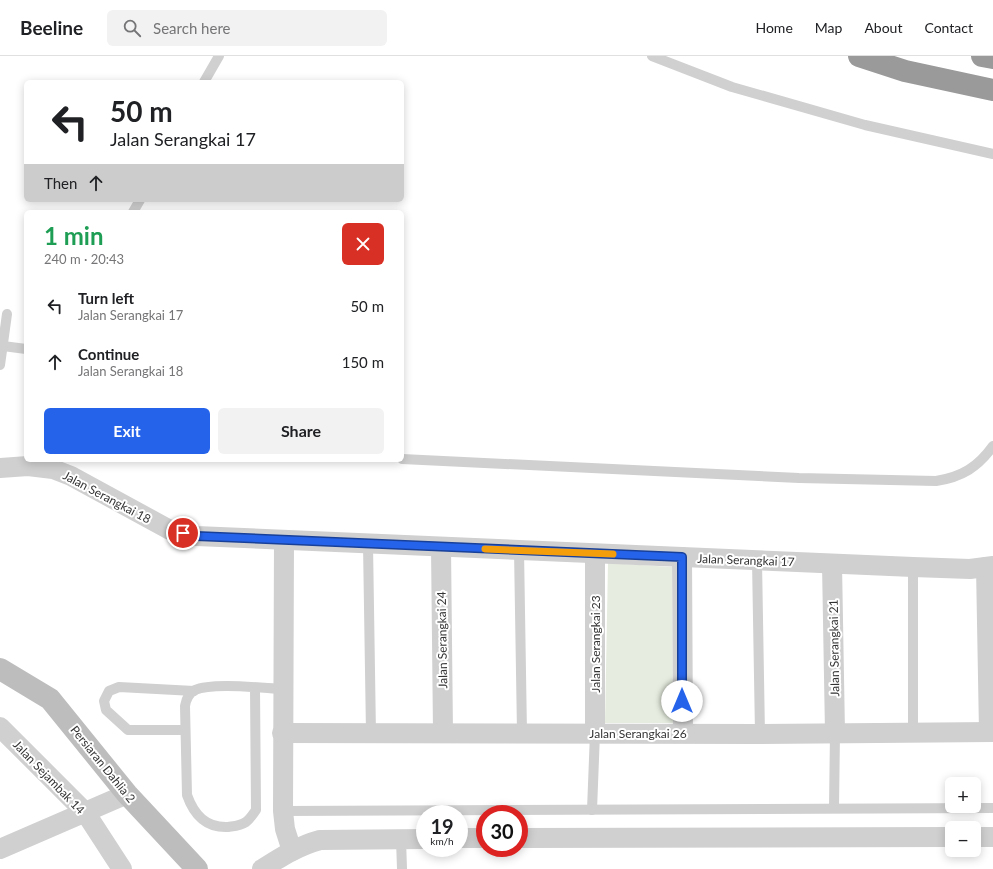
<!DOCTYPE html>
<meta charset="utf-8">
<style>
:root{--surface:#fff;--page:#f2f2f2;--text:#202124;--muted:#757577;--line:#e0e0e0;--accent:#2563eb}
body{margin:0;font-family:Lato,sans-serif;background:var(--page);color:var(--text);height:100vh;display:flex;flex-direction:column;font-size:15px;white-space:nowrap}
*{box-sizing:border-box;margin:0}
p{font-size:13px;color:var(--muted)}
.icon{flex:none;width:22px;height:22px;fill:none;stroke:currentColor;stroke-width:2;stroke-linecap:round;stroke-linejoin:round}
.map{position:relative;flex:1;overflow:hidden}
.panel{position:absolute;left:24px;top:154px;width:380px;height:252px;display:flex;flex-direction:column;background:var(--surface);border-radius:6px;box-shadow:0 2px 10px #0003}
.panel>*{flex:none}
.top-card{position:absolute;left:24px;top:24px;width:380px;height:122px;border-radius:6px;box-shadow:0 2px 10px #0003;background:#fff;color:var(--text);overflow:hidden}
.controls{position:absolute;left:945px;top:721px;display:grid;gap:8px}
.controls a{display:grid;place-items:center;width:36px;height:36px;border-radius:6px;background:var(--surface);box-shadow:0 2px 10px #0003;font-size:20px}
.speed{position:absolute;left:416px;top:749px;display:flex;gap:8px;font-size:20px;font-weight:700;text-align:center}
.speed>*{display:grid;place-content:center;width:52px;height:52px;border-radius:50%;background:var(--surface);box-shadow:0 2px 10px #0003;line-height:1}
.speed small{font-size:10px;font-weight:400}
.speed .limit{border:6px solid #d22;background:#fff;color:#111}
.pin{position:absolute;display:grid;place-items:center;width:34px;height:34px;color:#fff;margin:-17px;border:2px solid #fff;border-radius:50%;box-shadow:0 1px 4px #0007}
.me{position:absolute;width:44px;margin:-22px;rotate:0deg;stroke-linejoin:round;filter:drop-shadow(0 0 3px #0008)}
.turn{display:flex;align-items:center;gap:14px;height:84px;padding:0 20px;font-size:18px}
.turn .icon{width:52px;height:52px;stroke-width:2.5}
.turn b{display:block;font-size:28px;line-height:34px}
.then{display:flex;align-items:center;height:38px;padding:0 20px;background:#0003;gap:8px;font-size:15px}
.round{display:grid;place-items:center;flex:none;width:42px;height:42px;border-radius:6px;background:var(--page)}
.headline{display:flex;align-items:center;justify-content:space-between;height:68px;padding:0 20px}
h1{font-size:24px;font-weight:700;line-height:30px;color:#1e9e55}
.action{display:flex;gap:8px;margin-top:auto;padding:8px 20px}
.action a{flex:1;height:46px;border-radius:6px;background:var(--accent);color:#fff;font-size:16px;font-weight:700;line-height:46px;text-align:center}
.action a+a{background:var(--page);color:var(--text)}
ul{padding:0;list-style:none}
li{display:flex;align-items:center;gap:12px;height:56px;padding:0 20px}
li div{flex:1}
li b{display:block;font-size:15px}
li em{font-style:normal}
header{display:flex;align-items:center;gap:24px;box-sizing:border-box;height:56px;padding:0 20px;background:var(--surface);border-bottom:1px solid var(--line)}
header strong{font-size:19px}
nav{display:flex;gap:22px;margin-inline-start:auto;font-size:14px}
.search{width:280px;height:36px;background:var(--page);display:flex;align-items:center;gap:10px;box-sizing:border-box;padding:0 14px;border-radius:6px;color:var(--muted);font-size:15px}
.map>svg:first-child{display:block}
.green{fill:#e6ecdf}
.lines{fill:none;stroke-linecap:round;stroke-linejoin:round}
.lane{stroke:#d0d0d0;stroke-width:10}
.street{stroke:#d0d0d0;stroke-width:20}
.secondary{stroke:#bdbdbd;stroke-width:22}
.highway{stroke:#9a9a9a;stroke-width:22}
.route-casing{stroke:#184099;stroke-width:10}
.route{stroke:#2563eb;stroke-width:7}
.slow{stroke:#f59e0b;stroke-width:7}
.labels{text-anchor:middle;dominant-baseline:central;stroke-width:4;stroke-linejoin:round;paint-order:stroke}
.street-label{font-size:12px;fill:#333;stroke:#fff}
</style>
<header>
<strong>Beeline</strong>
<div class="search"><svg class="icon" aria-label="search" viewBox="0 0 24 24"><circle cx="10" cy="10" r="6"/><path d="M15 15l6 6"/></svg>Search here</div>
<nav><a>Home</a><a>Map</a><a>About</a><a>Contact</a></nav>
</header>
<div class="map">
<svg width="993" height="813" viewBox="0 0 993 813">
<rect width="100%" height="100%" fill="#fff"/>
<polygon class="green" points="608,507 672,511 673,667 605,667"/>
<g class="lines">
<g class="lane">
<polyline points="652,0 732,31 865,69 993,98"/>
<polyline points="204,26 219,0"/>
<polyline points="133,156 140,144"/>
<polyline points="3,290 26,293"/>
<polyline points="0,309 7,258"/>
<path d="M 402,403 L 799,422 L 936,425 C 962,421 978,411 993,390"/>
<polyline points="368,488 371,678"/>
<polyline points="519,494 522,677"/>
<polyline points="757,505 760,678"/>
<polyline points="913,511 913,676"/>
<path d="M 255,632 L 256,754 C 253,758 250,763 246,766 C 240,770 235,770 228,771 C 206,772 194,759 187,739 L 185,650 C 186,644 189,637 195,634 C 212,626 262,632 283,633"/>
<polyline points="185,674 128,674 106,654 104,645 109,635 119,631 194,635"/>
<polyline points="834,752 835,677"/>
<polyline points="592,754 595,677"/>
<polyline points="283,755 993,752"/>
<polyline points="401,783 402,813"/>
</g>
<g class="street">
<polyline points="0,412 28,410 53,413 71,420 170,474 196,480 913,511 970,513 993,510"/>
<polyline points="284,485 283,755 285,773 292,795"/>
<polyline points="441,491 443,677"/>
<polyline points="595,498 595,677"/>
<polyline points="682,501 683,677"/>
<polyline points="832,508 835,677"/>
<polyline points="986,511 989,676"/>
<polyline points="0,671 85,756 122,813"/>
<polyline points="282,677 760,678 993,676"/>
<polyline points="974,781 993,781"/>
<polyline points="459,782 485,782"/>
<polyline points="519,782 952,781"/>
<polyline points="0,793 127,738"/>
<path d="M 262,813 C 281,801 298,790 320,784 L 425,783"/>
</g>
<polyline class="secondary" points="0,613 50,643 127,738 197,813"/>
<g class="highway">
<polyline points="859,0 905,15 993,34"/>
<polyline points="982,0 993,2"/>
</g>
</g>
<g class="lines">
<g class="route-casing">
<polyline id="route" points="183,477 196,480 682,501 682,645"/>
</g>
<use href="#route" class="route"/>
<polyline class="slow" points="485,493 613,498"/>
</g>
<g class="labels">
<g class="street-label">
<text transform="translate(107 441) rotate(28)">Jalan Serangkai 18</text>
<text transform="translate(746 504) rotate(2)">Jalan Serangkai 17</text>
<text transform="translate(442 584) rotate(-91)">Jalan Serangkai 24</text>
<text transform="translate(595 588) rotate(-90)">Jalan Serangkai 23</text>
<text transform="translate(834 592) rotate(-91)">Jalan Serangkai 21</text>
<text x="638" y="677">Jalan Serangkai 26</text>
<text transform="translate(103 708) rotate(51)">Persiaran Dahlia 2</text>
<text transform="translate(49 721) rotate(46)">Jalan Sejambak 14</text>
</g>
</g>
</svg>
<div class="controls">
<a>+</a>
<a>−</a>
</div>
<div class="speed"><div>19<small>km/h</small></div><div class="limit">30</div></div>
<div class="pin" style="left:183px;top:477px;background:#d93025"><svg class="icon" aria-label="arrive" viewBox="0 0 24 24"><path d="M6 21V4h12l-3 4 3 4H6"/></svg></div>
<svg class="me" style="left:682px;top:645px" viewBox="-20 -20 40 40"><circle r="19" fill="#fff"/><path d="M0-13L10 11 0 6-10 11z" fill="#2563eb"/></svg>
<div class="top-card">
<div class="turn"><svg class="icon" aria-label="left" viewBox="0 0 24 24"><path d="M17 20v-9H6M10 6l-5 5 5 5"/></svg><div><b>50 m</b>Jalan Serangkai 17</div></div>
<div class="then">Then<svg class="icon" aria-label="ahead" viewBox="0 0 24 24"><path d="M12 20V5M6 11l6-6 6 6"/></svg></div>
</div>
<section class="panel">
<div class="headline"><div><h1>1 min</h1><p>240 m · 20:43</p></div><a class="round" style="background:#d93025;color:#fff"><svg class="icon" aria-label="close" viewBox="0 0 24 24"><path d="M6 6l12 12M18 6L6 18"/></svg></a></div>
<ul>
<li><svg class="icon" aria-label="left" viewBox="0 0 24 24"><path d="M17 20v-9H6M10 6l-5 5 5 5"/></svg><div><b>Turn left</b><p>Jalan Serangkai 17</p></div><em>50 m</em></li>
<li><svg class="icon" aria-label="ahead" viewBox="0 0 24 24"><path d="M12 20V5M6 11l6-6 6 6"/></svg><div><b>Continue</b><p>Jalan Serangkai 18</p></div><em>150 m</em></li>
</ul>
<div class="action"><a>Exit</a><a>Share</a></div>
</section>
</div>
